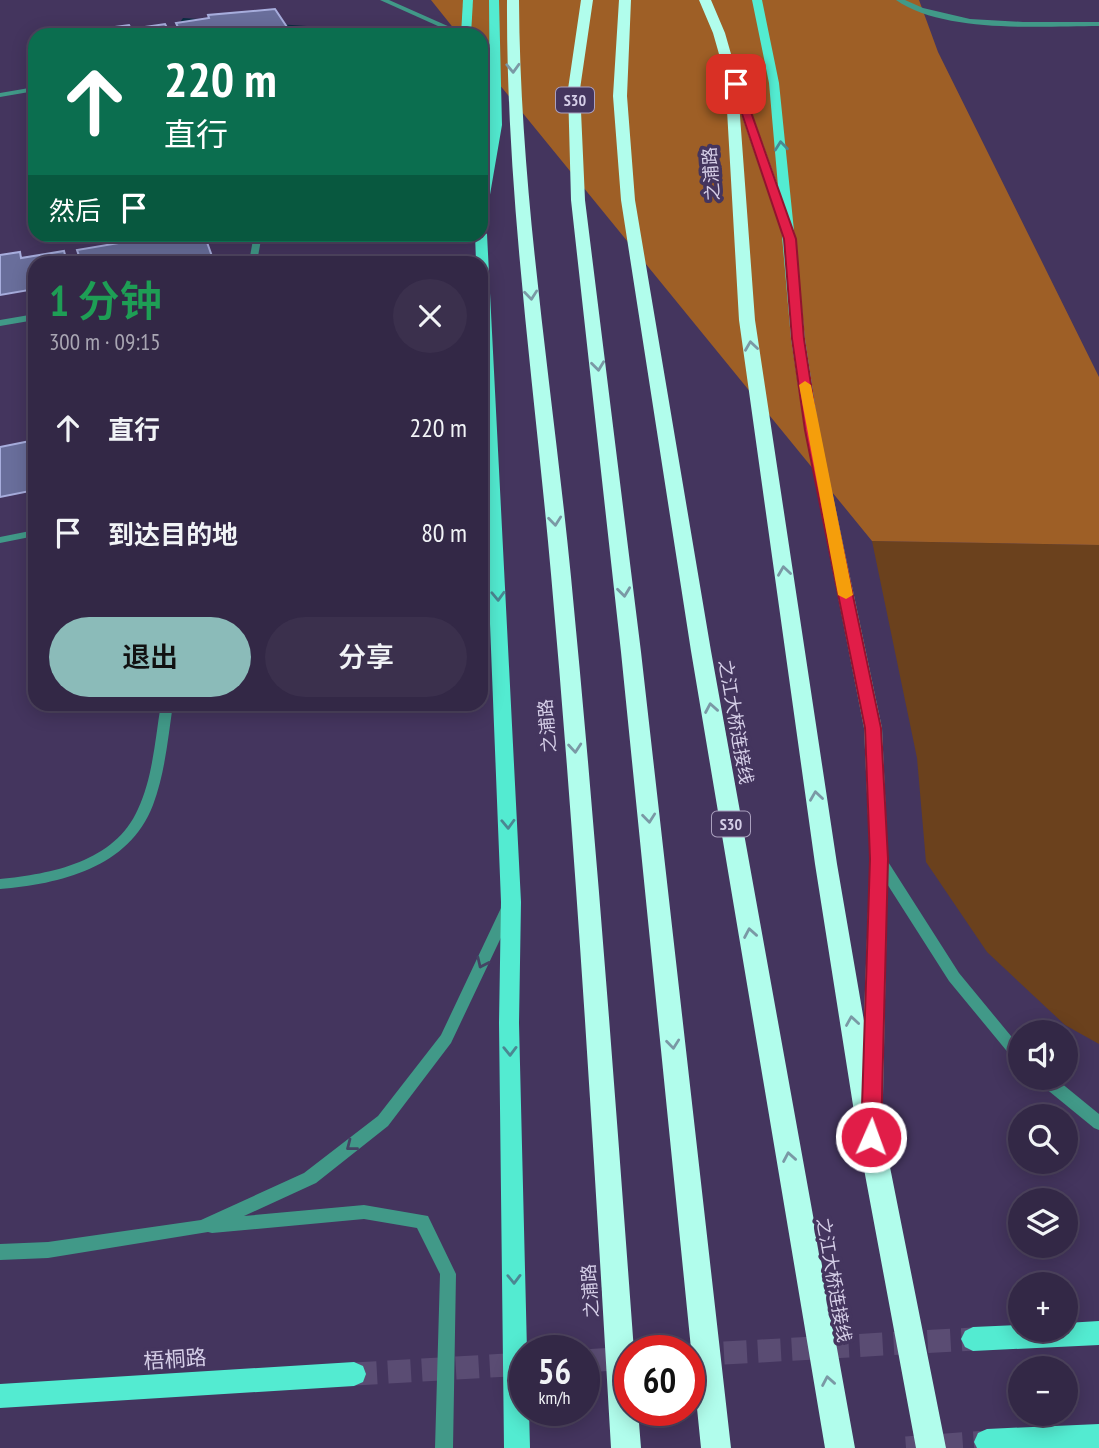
<!DOCTYPE html>
<html lang="zh">
<meta charset="utf-8">
<style>
:root{--surface:#332846;--page:#3b304d;--text:#f1f3f6;--muted:#a9a6b3;--line:#4e445f;--accent:#8bbbb9}
body{margin:0;font-family:"PT Sans Narrow","Noto Sans SC",sans-serif;background:var(--page);color:var(--text);height:100vh;display:flex;flex-direction:column;font-size:26px;white-space:nowrap}
*{box-sizing:border-box;margin:0}
p{font-size:23px;color:var(--muted)}
.icon{flex:none;width:38px;height:38px;fill:none;stroke:currentColor;stroke-width:2;stroke-linecap:round;stroke-linejoin:round}
.map{position:relative;flex:1;overflow:hidden}
.details{position:absolute;left:28px;top:256px;width:460px;height:455px;display:flex;flex-direction:column;background:var(--surface);border-radius:21px;box-shadow:0 4px 18px #0003,0 0 0 2px var(--line)}
.details>*{flex:none}
.banner{position:absolute;left:28px;top:28px;width:460px;height:214px;border-radius:21px;box-shadow:0 4px 18px #0003,0 0 0 2px var(--line);background:#0b6e4f;color:#fff;overflow:hidden}
.tools{position:absolute;left:1008px;top:1020px;display:grid;gap:14px}
.tools a{display:grid;place-items:center;width:70px;height:70px;border-radius:50%;background:var(--surface);box-shadow:0 4px 18px #0003,0 0 0 2px var(--line);font-size:35px}
.speed{position:absolute;left:509px;top:1335px;display:flex;gap:14px;font-size:35px;font-weight:700;text-align:center}
.speed>*{display:grid;place-content:center;width:91px;height:91px;border-radius:50%;background:var(--surface);box-shadow:0 4px 18px #0003,0 0 0 2px var(--line);line-height:1}
.speed small{font-size:18px;font-weight:400}
.speed .limit{border:10px solid #d22;background:#fff;color:#111}
.pin{position:absolute;display:grid;place-items:center;width:60px;height:60px;color:#fff;margin:-30px;border-radius:14px;box-shadow:0 4px 10px #0006}
.me{position:absolute;width:77px;margin:-38px;rotate:2deg;stroke-linejoin:round;filter:drop-shadow(0 0 5px #0008)}
.turn{display:flex;align-items:center;gap:24px;height:147px;padding:0 21px;font-size:32px}
.turn .icon{width:91px;height:91px;stroke-width:2.5}
.turn b{display:block;font-size:49px;line-height:60px}
.then{display:flex;align-items:center;height:66px;padding:0 21px;background:#0003;gap:14px;font-size:26px}
.round{display:grid;place-items:center;flex:none;width:74px;height:74px;border-radius:37px;background:var(--page)}
.head{display:flex;align-items:center;justify-content:space-between;height:119px;padding:0 21px}
h1{font-size:42px;font-weight:600;line-height:52px;color:#1e9e55}
.primary-button{display:flex;gap:14px;margin-top:auto;padding:14px 21px}
.primary-button a{flex:1;height:80px;border-radius:42px;background:var(--accent);color:#111;font-size:28px;font-weight:600;line-height:80px;text-align:center}
.primary-button a+a{background:var(--page);color:var(--text)}
ul{padding:0;list-style:none}
li{display:flex;align-items:center;gap:21px;height:105px;padding:0 21px}
li div{flex:1}
li b{display:block;font-size:26px}
li em{font-style:normal}
.map>svg:first-child{display:block}
.green{fill:#6b411d}
.forest{fill:#9e5f26}
.water{fill:#0b2d42}
.building{fill:#696e9b;stroke:#a7addd;stroke-width:2}
.lines{fill:none;stroke-linecap:round;stroke-linejoin:round}
.major-tunnel{stroke:#5a4c73;stroke-width:23;stroke-dasharray:23 11;stroke-linecap:butt}
.minor{fill:#419988;fill-rule:evenodd}
.major{fill:#53ebd1;fill-rule:evenodd}
.highway{fill:#b1fdec;fill-rule:evenodd}
.oneway{stroke:#7a99a5}
.oneway2{stroke:#4b8792}
.oneway3{stroke:#444464}
.route{fill:#e11d48;stroke:#92132f;stroke-width:2}
.slow{fill:#f59e0b}
.labels{text-anchor:middle;dominant-baseline:central;stroke-width:7;stroke-linejoin:round;paint-order:stroke}
.shield{fill:#44355e;stroke:#aaa0be;stroke-width:2}
.shield-label{font-size:16px;font-weight:bold;fill:#d5cee7}
.street-label{font-size:18px;fill:#d5cee7;stroke:#44355e}
.near-street-label{font-size:21px;fill:#d5cee7;stroke:#44355e}
</style>
<div class="map">
<svg width="1099" height="1448" viewBox="0 0 1099 1448">
<rect width="100%" height="100%" fill="#44355e"/>
<polygon class="green" points="872,541 1099,545 1099,1044 1065,1025 987,952 926,862 917,758"/>
<polygon class="forest" points="431,0 919,0 938,52 1099,377 1099,545 872,541 481,62 481,35 459,35"/>
<polygon class="water" points="183,18 322,27 317,35 171,35"/>
<g class="building">
<polygon points="275,9 287,27 235,35 172,35 181,34 176,23 209,18 208,15"/>
<polygon points="165,24 171,35 84,35 93,34 92,30 129,25 131,29"/>
<polygon points="147,234 154,234 155,238 204,234 213,259 191,262 81,262 77,250 119,243 118,239"/>
<polygon points="64,251 67,262 35,262 35,289 0,295 0,255 20,252 21,258"/>
<polygon points="35,440 35,490 0,497 0,447"/>
</g>
<g class="lines">
<g class="major-tunnel">
<polyline points="690,1355 973,1339"/>
<polyline points="584,1361 630,1358"/>
<polyline points="354,1374 525,1364"/>
<polyline points="906,1448 987,1442"/>
</g>
<g class="minor">
<polygon points="380,0 389,0 468,35 458,35"/>
<path d="M 896,0 L 905,0 L 923,8 L 970,19 L 1023,22 L 1099,22 L 1099,26 C 1041,26 945,34 896,0 Z"/>
<polygon points="35,87 35,91 0,97 0,93"/>
<polygon points="254,234 262,234 257,262 249,262"/>
<polygon points="35,314 35,320 0,326 0,320"/>
<polygon points="35,530 35,536 0,543 0,537"/>
<path d="M 161,704 L 173,704 C 168,738 165,773 153,805 C 129,868 60,884 0,889 L 0,879 C 51,874 115,862 138,809 C 153,777 155,739 161,704 Z"/>
<polygon points="880,856 885,857 959,973 1020,1047 1020,1063 1015,1061 949,981 875,865 873,861 875,857"/>
<polygon points="508,903 513,904 515,908 451,1043 388,1126 316,1183 244,1216 364,1205 428,1216 456,1274 453,1448 435,1448 440,1274 417,1228 364,1219 212,1233 208,1232 48,1258 0,1260 0,1244 48,1242 201,1220 304,1173 378,1116 441,1035 501,908 503,904"/>
<polygon points="1037,1078 1055,1078 1099,1114 1099,1130 1094,1128 1039,1083"/>
</g>
<g class="major">
<polygon points="463,0 473,0 471,35 461,35"/>
<polygon points="489,0 499,0 502,125 487,212 481,216 481,177 490,125"/>
<polygon points="752,0 762,0 779,83 805,339 819,430 882,728 888,859 883,1095 880,1102 872,1104 864,1102 861,1095 870,859 864,728 805,430 791,339 780,213 774,209 725,67 730,64 735,67 778,186 769,83"/>
<polygon points="481,230 487,234 521,902 519,1023 527,1351 525,1351 525,1410 529,1410 530,1448 504,1448 499,1023 501,902 481,396 481,262 476,262 475,234 481,234"/>
<polygon points="1099,1321 1099,1345 973,1351 965,1347 961,1339 965,1331 973,1327 1020,1325 1020,1330 1066,1330 1066,1323"/>
<polygon points="354,1362 363,1366 366,1374 363,1382 354,1386 0,1408 0,1384"/>
<polygon points="1099,1424 1099,1448 977,1448 974,1442 978,1433 987,1429"/>
</g>
<g class="highway">
<path d="M 507,0 L 519,0 C 520,194 552,384 571,577 C 596,834 615,1093 634,1351 L 630,1351 L 630,1410 L 638,1410 L 641,1448 L 611,1448 C 594,1157 577,865 551,574 C 534,382 506,193 507,0 Z"/>
<polygon points="581,0 593,0 580,89 585,200 641,652 731,1448 701,1448 621,652 571,200 568,89"/>
<polygon points="619,0 631,0 627,96 635,200 711,651 855,1448 825,1448 691,651 621,200 613,96"/>
<polygon points="699,0 711,0 725,33 737,75 755,320 837,864 884,1137 946,1448 916,1448 858,1137 815,864 739,320 725,75 713,33"/>
</g>
</g>
<defs><path id="oneway-chevron" d="M-2-3.5L2.5 0L-2 3.5" fill="none" stroke-width="1.6" stroke-linecap="round" stroke-linejoin="round" transform="scale(1.75)"/></defs>
<g class="oneway">
<use href="#oneway-chevron" transform="translate(513 68) rotate(88)"/>
<use href="#oneway-chevron" transform="translate(531 295) rotate(84)"/>
<use href="#oneway-chevron" transform="translate(751 346) rotate(-98)"/>
<use href="#oneway-chevron" transform="translate(598 366) rotate(83)"/>
<use href="#oneway-chevron" transform="translate(555 521) rotate(84)"/>
<use href="#oneway-chevron" transform="translate(784 571) rotate(-98)"/>
<use href="#oneway-chevron" transform="translate(624 592) rotate(83)"/>
<use href="#oneway-chevron" transform="translate(711 708) rotate(-100)"/>
<use href="#oneway-chevron" transform="translate(575 748) rotate(85)"/>
<use href="#oneway-chevron" transform="translate(816 796) rotate(-98)"/>
<use href="#oneway-chevron" transform="translate(649 818) rotate(84)"/>
<use href="#oneway-chevron" transform="translate(750 933) rotate(-100)"/>
<use href="#oneway-chevron" transform="translate(852 1021) rotate(-99)"/>
<use href="#oneway-chevron" transform="translate(673 1044) rotate(84)"/>
<use href="#oneway-chevron" transform="translate(789 1157) rotate(-100)"/>
<use href="#oneway-chevron" transform="translate(828 1381) rotate(-100)"/>
</g>
<g class="oneway2">
<use href="#oneway-chevron" transform="translate(781 146) rotate(-96)"/>
<use href="#oneway-chevron" transform="translate(498 596) rotate(88)"/>
<use href="#oneway-chevron" transform="translate(508 824) rotate(88)"/>
<use href="#oneway-chevron" transform="translate(510 1051) rotate(89)"/>
<use href="#oneway-chevron" transform="translate(514 1279) rotate(89)"/>
</g>
<g class="oneway3">
<use href="#oneway-chevron" transform="translate(482 963) rotate(115)"/>
<use href="#oneway-chevron" transform="translate(351 1146) rotate(142)"/>
</g>
<polygon class="route" points="736,81 741,84 796,239 804,339 818,430 881,728 888,859 881,1137 878,1143 871,1146 864,1143 861,1137 870,859 865,728 805,430 792,339 784,239 732,84"/>
<polygon class="slow" points="805,381 811,385 853,595 846,599 838,595 799,385"/>
<g class="labels">
<g class="shield">
<rect x="556" y="87.5" width="38" height="25" rx="5"/>
<rect x="712" y="811.5" width="38" height="25" rx="5"/>
</g>
<g class="shield-label">
<text x="575" y="100">S30</text>
<text x="731" y="824">S30</text>
</g>
<g class="street-label">
<text transform="translate(711 174) rotate(-94)">之浦路</text>
<text transform="translate(736 722) rotate(80)">之江大桥连接线</text>
<text transform="translate(547 726) rotate(-95)">之浦路</text>
<text transform="translate(834 1280) rotate(80)">之江大桥连接线</text>
<text transform="translate(590 1291) rotate(-94)">之浦路</text>
</g>
<g class="near-street-label">
<text transform="translate(175 1359) rotate(-4)">梧桐路</text>
</g>
</g>
</svg>
<div class="tools">
<a><svg class="icon" aria-label="sound" viewBox="0 0 24 24"><path d="M4 9h4l5-4v14l-5-4H4zM17 9q2 3 0 6"/></svg></a>
<a><svg class="icon" aria-label="search" viewBox="0 0 24 24"><circle cx="10" cy="10" r="6"/><path d="M15 15l6 6"/></svg></a>
<a><svg class="icon" aria-label="layers" viewBox="0 0 24 24"><path d="M12 4l9 5-9 5-9-5zM3 14l9 5 9-5"/></svg></a>
<a>+</a>
<a>−</a>
</div>
<div class="speed"><div>56<small>km/h</small></div><div class="limit">60</div></div>
<div class="pin" style="left:736px;top:84px;background:#d93025"><svg class="icon" aria-label="arrive" viewBox="0 0 24 24"><path d="M6 21V4h12l-3 4 3 4H6"/></svg></div>
<svg class="me" style="left:871px;top:1137px" viewBox="-20 -20 40 40"><circle r="17" fill="#e11d48" stroke="#fff" stroke-width="3"/><path d="M0-11L8 9 0 5-8 9z" fill="#fff"/></svg>
<div class="banner">
<div class="turn"><svg class="icon" aria-label="ahead" viewBox="0 0 24 24"><path d="M12 20V5M6 11l6-6 6 6"/></svg><div><b>220 m</b>直行</div></div>
<div class="then">然后<svg class="icon" aria-label="arrive" viewBox="0 0 24 24"><path d="M6 21V4h12l-3 4 3 4H6"/></svg></div>
</div>
<section class="details">
<div class="head"><div><h1>1 分钟</h1><p>300 m · 09:15</p></div><a class="round"><svg class="icon" aria-label="close" viewBox="0 0 24 24"><path d="M6 6l12 12M18 6L6 18"/></svg></a></div>
<ul>
<li><svg class="icon" aria-label="ahead" viewBox="0 0 24 24"><path d="M12 20V5M6 11l6-6 6 6"/></svg><div><b>直行</b></div><em>220 m</em></li>
<li><svg class="icon" aria-label="arrive" viewBox="0 0 24 24"><path d="M6 21V4h12l-3 4 3 4H6"/></svg><div><b>到达目的地</b></div><em>80 m</em></li>
</ul>
<div class="primary-button"><a>退出</a><a>分享</a></div>
</section>
</div>
